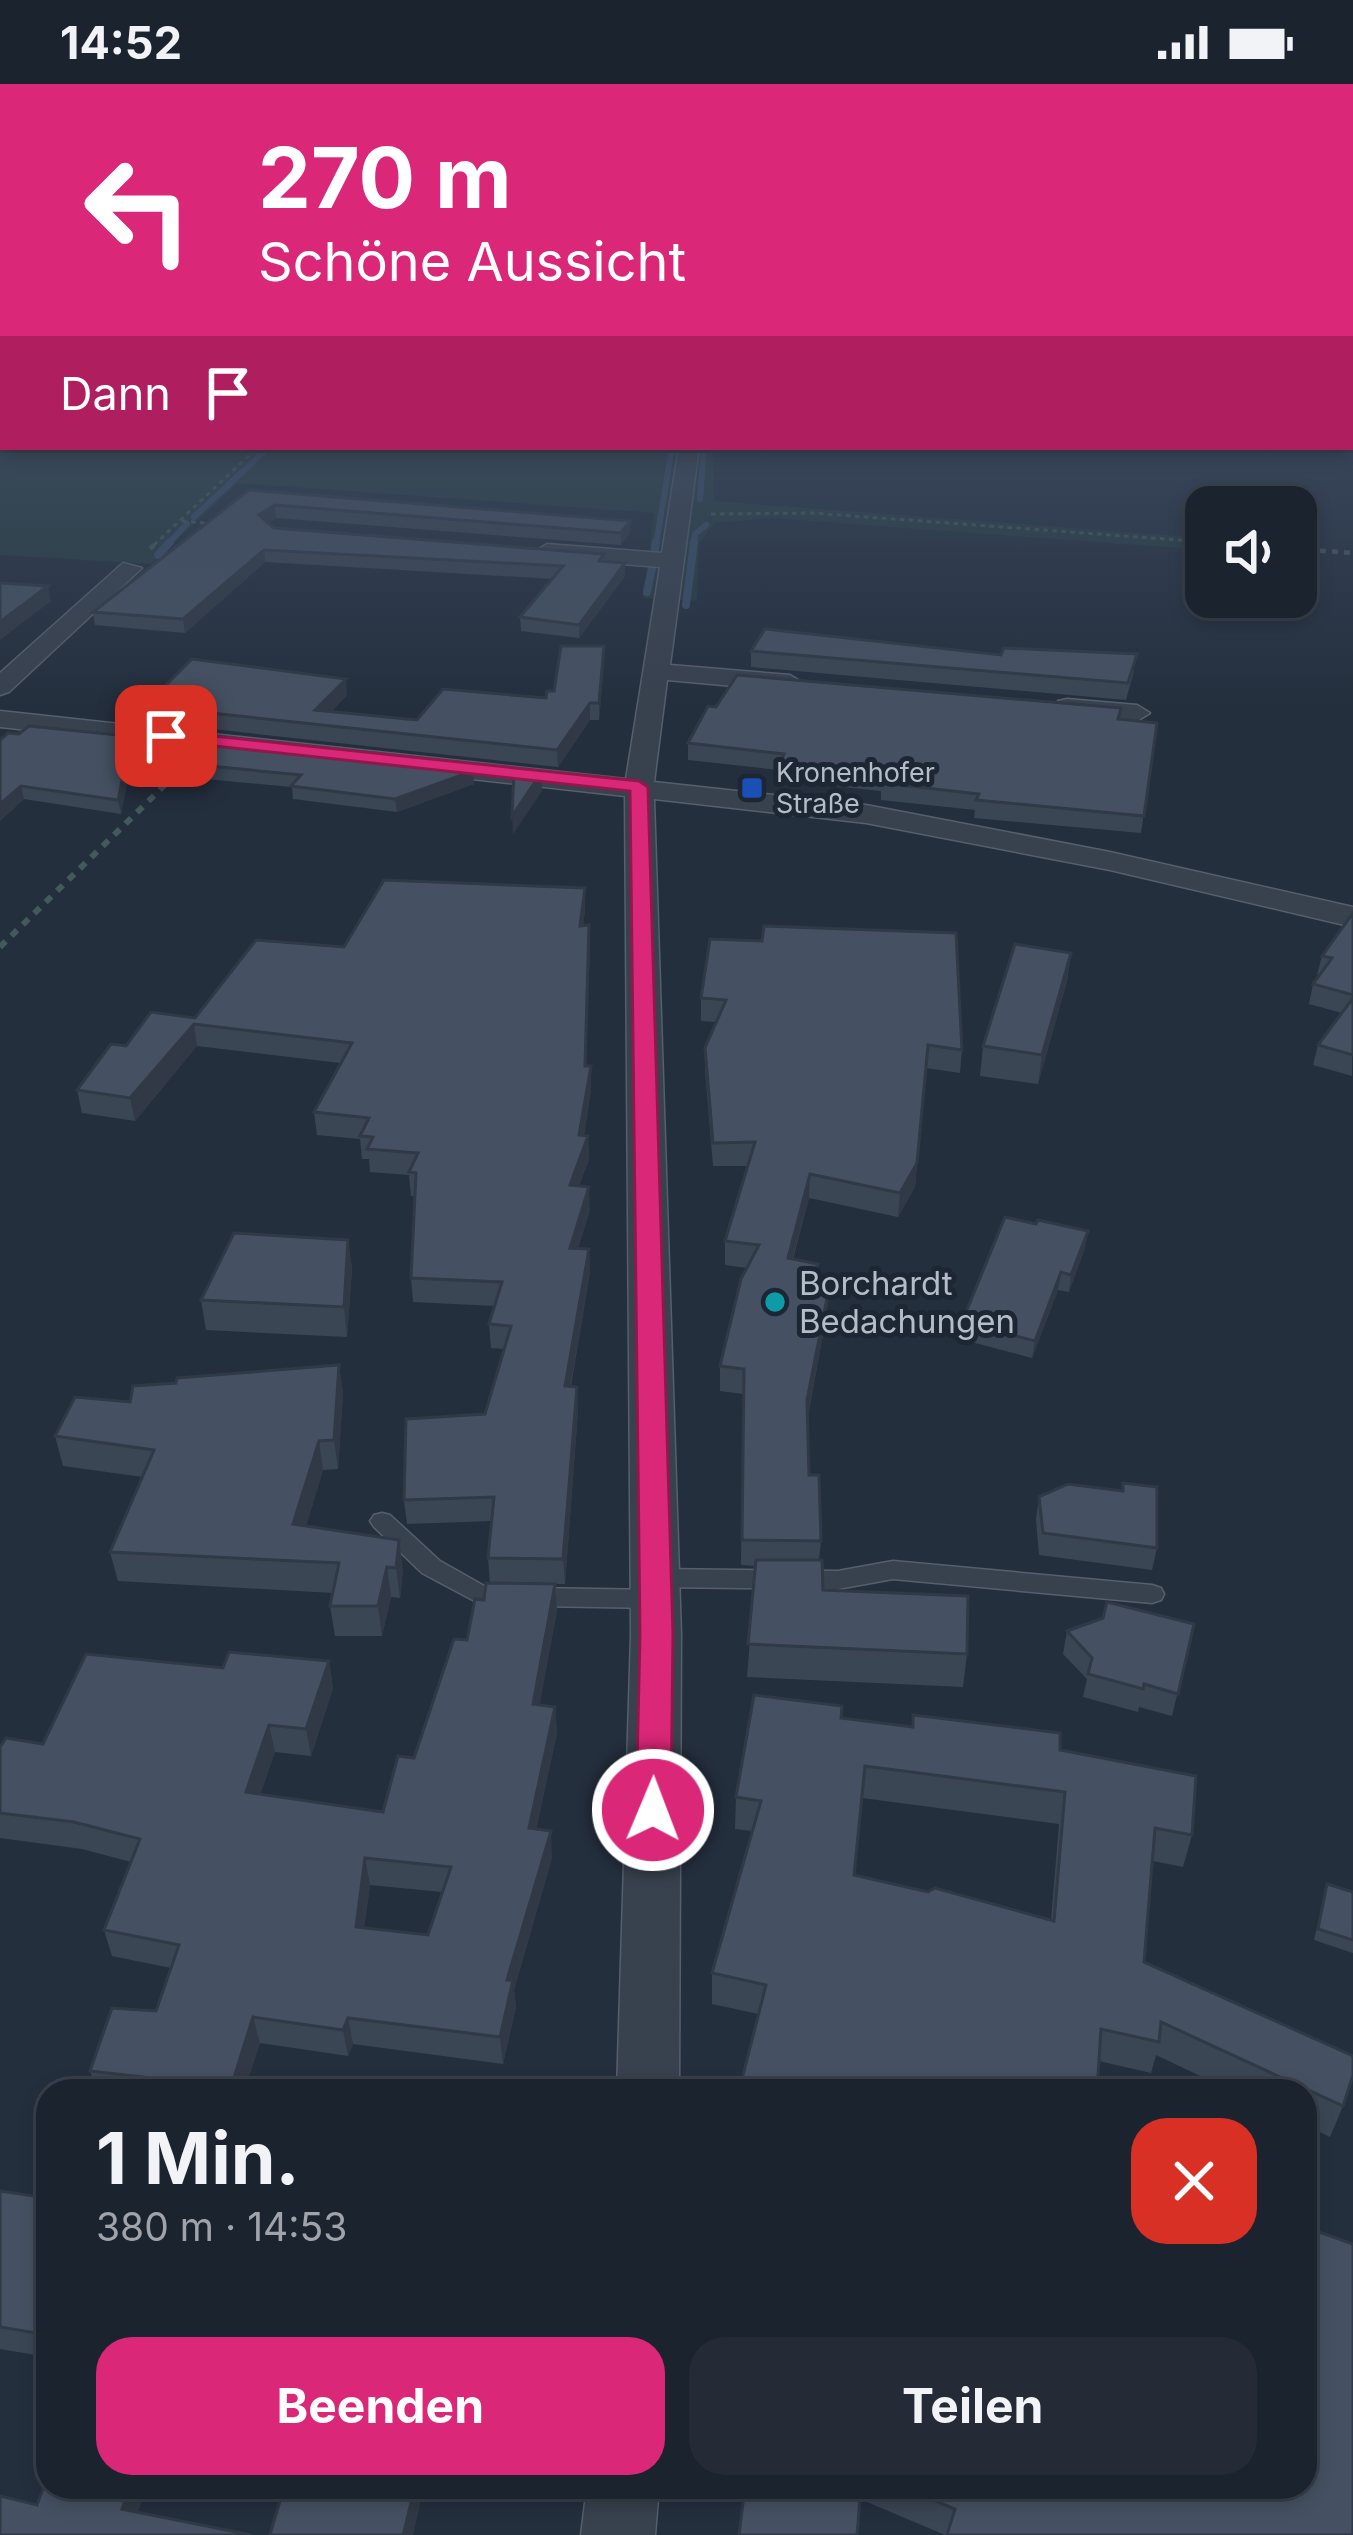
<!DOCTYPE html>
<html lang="de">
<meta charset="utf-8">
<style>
:root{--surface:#1b232e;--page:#242b36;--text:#f1f3f6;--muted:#a0a4aa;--line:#39404a;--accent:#db2777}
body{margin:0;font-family:Inter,sans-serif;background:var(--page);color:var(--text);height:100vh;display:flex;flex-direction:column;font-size:45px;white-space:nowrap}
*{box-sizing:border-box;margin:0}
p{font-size:39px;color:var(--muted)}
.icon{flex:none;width:66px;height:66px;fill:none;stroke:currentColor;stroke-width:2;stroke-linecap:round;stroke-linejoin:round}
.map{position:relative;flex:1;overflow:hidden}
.drawer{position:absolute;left:36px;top:1995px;width:1281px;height:420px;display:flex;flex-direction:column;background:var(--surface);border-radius:36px;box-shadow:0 6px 18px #0003,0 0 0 3px var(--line)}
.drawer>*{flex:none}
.banner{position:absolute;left:0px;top:0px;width:1353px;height:366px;box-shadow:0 6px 18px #0003,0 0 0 3px var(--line);background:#db2777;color:#fff;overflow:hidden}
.buttons{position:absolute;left:1185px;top:402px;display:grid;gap:24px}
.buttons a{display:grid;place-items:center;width:132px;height:132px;border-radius:24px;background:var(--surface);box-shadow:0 6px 18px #0003,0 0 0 3px var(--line);font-size:60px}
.pin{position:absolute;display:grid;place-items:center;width:102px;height:102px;color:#fff;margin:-51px;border-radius:24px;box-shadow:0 6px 18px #0006}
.me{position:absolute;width:132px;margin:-66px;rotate:1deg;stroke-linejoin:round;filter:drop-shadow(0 0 9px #0008)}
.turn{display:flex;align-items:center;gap:42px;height:252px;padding:0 60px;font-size:54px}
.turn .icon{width:156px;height:156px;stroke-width:2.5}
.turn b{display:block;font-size:84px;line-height:102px}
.then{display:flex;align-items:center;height:114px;padding:0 60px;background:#0003;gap:24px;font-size:45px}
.round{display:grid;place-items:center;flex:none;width:126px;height:126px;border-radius:36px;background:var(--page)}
.head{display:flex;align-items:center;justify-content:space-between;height:204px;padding:0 60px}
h1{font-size:72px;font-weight:700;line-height:90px}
.primary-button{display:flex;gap:24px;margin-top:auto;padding:24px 60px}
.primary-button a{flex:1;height:138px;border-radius:36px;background:var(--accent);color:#fff;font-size:48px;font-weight:700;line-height:138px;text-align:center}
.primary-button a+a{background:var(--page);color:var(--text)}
.status{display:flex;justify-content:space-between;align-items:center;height:84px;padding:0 60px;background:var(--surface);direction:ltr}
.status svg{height:33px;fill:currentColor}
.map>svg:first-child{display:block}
.green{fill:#263c3f}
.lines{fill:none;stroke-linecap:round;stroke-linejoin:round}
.stream-far1{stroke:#394c67;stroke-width:6}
.stream{stroke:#394c67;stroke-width:8}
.service-casing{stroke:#565f6c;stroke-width:3}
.minor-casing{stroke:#565f6c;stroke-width:3}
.path-far2{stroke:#44595c;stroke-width:3;stroke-dasharray:4.5 4.5;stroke-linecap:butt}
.path-far1{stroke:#44595c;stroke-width:4.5;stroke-dasharray:6 6;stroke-linecap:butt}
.path{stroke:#44595c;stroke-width:6;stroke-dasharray:8 8;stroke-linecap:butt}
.service{fill:#38414e;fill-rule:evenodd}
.minor{fill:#38414e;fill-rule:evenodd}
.wall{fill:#3b4654;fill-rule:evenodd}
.shaded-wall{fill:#303945}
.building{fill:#455162;stroke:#303945;stroke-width:3;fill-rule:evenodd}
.route{fill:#db2777;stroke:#8e194d;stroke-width:3}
.transit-dot{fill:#1a4fb4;stroke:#1d2633;stroke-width:4.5}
.culture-dot{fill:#0f9aa8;stroke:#1d2633;stroke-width:4.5}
.labels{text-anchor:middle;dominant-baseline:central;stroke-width:10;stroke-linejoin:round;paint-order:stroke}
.far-poi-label{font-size:27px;fill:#b4bcc9;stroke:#1d2633;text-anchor:start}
.poi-label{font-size:33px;fill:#b4bcc9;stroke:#1d2633;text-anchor:start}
</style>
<div class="status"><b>14:52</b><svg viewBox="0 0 49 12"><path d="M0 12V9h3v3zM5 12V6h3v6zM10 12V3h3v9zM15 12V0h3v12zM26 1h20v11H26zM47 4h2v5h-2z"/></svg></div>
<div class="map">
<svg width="1353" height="2451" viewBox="0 0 1353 2451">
<rect width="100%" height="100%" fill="#242f3e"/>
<polygon class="green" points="0,277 3,363 713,363 714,417 1206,454 1206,466 771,434 715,439 699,459 697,517 643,514 654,429 238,399 151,480 0,471"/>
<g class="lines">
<g class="stream-far1">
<polyline points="700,415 704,363"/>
<polyline points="194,433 269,363"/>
<polyline points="167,461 187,440"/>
<polyline points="656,461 672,363"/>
<polyline points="694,461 695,450 706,441"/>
</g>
<g class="stream">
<polyline points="655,466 656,458"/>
<polyline points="158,471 170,458"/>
<polyline points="647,508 652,484"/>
<polyline points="686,521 694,458"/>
</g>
<g class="service-casing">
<g id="service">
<polygon points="382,1429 390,1431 440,1477 486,1503 655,1506 664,1509 667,1515 664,1521 655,1524 482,1521 422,1489 374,1443 370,1437 374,1431"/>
<polygon points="893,1477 1152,1501 1161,1504 1164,1510 1161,1516 1152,1519 893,1495 838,1505 655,1503 646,1500 643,1494 646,1488 655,1485 838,1487"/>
</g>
</g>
<g class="minor-casing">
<g id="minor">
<polygon points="679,363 699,363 670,581 790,591 803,599 790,607 667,596 654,698 866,721 1110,768 1353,823 1353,843 1110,786 866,739 654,715 681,1551 679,2007 617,2007 631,1551 625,712 0,643 0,627 626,695 660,483 547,474 536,467 547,460 662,469"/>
<polygon points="123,479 142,484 9,608 0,611 0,589"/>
<polygon points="1067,615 1137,621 1150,629 1137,637 1058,629 1058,617"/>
<polygon points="587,2403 659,2403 655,2451 581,2451"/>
</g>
</g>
<g class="path-far2">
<polyline points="711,430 812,429 1206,458"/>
<polyline points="182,437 215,440"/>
<polyline points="154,461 258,363"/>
</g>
<g class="path-far1">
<polyline points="150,465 157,458"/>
<polyline points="1296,465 1353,469"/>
<polyline points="172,694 178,688"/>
</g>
<polyline class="path" points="0,863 175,691"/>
<use href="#service" class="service"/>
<use href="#minor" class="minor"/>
</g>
<g class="wall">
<polygon points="249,406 630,449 621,461 276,434 268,439 274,444 604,470 604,478 625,492 579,554 521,547 520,533 553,495 265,478 185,549 95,541 93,528"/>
<polygon points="751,567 1001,571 1134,587 1126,616 751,583"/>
<polygon points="604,578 599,636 590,636 558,683 148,638 145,622 347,611 331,628 417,636 546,614 554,607"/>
<polygon points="1120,635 1157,639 1141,749 974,734 975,726 881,716 881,707 778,696 779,686 688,676 688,659"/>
<polygon points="0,656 474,700 397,728 293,715 292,703 129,688 121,730 24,715 0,737"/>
<polygon points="585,825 583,842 590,862 586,982 591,1005 584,1052 588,1052 589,1075 579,1102 590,1126 578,1164 589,1165 590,1188 571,1302 578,1327 565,1500 490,1499 488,1474 492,1437 407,1440 404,1416 485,1330 504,1265 491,1264 489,1240 495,1222 413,1218 411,1194 415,1112 411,1112 409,1091 370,1088 369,1075 362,1075 360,1055 317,1051 314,1028 340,979 197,962 135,1037 82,1029 77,1006 126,962 195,934 344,863"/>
<polygon points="1353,829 1352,992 1313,981 1318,961 1342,929 1309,920 1313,900 1319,891 1317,891 1322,872"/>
<polygon points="710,855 962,966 960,989 926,984 915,1103 898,1133 809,1114 793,1175 818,1180 817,1202 827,1229 808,1332 809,1391 821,1457 819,1476 823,1506 967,1570 963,1603 747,1593 756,1482 741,1481 743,1310 720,1307 720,1282 747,1184 725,1181 725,1157 748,1082 713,1082 705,986 705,964 717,938 701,937 701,914"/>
<polygon points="1071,869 1067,897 1038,1000 980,992 983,962"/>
<polygon points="1036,1140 1088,1147 1085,1164 1069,1208 1058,1206 1032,1274 960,1255 962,1238"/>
<polygon points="348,1156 352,1185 347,1253 206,1246 201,1216"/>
<polygon points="339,1281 343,1310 338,1385 323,1386 306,1442 403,1485 400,1514 391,1513 382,1552 335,1552 330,1522 333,1509 118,1497 110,1468 143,1393 63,1382 55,1352 176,1299"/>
<polygon points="1123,1399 1157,1464 1152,1486 1039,1471 1036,1435 1039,1413 1121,1407"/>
<path d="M 555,1500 L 557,1527 L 539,1621 L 555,1623 L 557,1649 L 536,1745 L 552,1774 L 514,1906 L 516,1923 L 503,1980 L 353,1960 L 348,1972 L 260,1959 L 244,2007 L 97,2007 L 90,1987 L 156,1927 L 171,1884 L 112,1872 L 104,1846 L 131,1778 L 82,1765 L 0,1754 L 0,1663 L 43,1660 L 223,1584 L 329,1577 L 333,1604 L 311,1672 L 275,1668 L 260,1710 L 383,1728 L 414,1674 L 484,1516 ZM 370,1801 L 442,1808 L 428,1851 L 364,1844 Z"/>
<polygon points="1194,1540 1172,1632 1139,1623 1138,1628 1083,1613 1087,1595 1063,1570 1067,1547"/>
<path d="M 841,1634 L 1060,1666 L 1192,1751 L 1183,1783 L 1153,1777 L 1144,1878 L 1343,2022 L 1330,2053 L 1305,2041 L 1305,2007 L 1232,2007 L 1156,1971 L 1151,1989 L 1099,1977 L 758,1930 L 712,1920 L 712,1889 L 752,1747 L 735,1745 L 736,1713 ZM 862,1714 L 1059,1740 L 1051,1836 L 854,1791 Z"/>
<polygon points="1327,1800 1353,1808 1353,1869 1314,1856"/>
<polygon points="0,2107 48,2114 48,2273 0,2265"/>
<polygon points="745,2403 1305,2403 1353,2451 945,2451 860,2415"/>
</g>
<g class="shaded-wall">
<polygon points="275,421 276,434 261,444 259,431"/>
<polygon points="630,437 630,449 621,461 621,449"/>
<polygon points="264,466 265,478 185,549 183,535"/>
<polygon points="625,479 625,492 579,554 579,541"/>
<polygon points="48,502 51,517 0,556 0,538"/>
<polygon points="604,562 604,578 599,636 599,619"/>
<polygon points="346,595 347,611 319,641 315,626"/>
<polygon points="590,619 590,636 558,683 557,666"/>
<polygon points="127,674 129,688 121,730 118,716"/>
<polygon points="473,687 474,700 397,728 395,715"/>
<polygon points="541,689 542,707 513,750 512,732"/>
<polygon points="21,702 24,715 0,737 0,720"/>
<polygon points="585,804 585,825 580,863 580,842"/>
<polygon points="589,841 590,862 585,1005 585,982"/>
<polygon points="1071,869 1067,897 1038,1000 1042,971"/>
<polygon points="194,940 197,962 135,1037 130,1014"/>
<polygon points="928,961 915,1103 898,1133 900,1109"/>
<polygon points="591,982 591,1005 580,1074 579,1051"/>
<polygon points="588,1052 589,1075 571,1124 570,1101"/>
<polygon points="810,1090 809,1114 786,1198 788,1174"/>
<polygon points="589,1103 590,1126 571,1188 570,1164"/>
<polygon points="1088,1147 1085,1164 1069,1208 1071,1191"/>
<polygon points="348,1156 352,1185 347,1253 344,1223"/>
<polygon points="589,1165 590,1188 566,1327 565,1302"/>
<polygon points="818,1180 816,1205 808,1200"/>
<polygon points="1061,1188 1058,1206 1032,1274 1035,1257"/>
<polygon points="829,1204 827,1229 806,1341 807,1316"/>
<polygon points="339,1281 343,1310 338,1385 334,1356"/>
<polygon points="577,1303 578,1327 565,1500 563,1475"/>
<polygon points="319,1357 323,1386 298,1470 293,1440"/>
<polygon points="399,1456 403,1485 400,1514 396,1484"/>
<polygon points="387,1483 391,1513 382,1552 378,1522"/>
<polygon points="555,1500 557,1527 535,1647 533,1620"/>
<polygon points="329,1577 333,1604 311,1672 306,1645"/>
<polygon points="555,1623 557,1649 531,1771 529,1744"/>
<polygon points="269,1641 275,1668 252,1735 246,1708"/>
<polygon points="551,1747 552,1774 514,1906 516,1923 503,1980 500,1953 507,1896"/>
<polygon points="365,1774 370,1801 360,1869 356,1843"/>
<polygon points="253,1933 260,1959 244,2007 232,2007 231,2003"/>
<polygon points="348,1934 353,1960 348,1972 343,1946"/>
<polygon points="130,2403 147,2403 131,2447 122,2425"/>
<polygon points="415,2403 424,2403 413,2451 403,2451"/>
</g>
<g class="building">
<polygon points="249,406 630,437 621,449 275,421 259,431 274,444 604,470 599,477 625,479 579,541 520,533 563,482 264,466 183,535 93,528"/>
<polygon points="0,499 48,502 0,538"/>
<polygon points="765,545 1001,571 1004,564 1137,570 1128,599 751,567"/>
<polygon points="561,562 604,562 599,619 590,619 557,666 145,622 192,575 346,595 315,626 417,636 443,605 546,614 547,607 554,607"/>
<polygon points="737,591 1121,624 1118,635 1157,639 1144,732 976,716 979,710 882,699 885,691 779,680 784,670 688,659 708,622 716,623"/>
<polygon points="29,642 473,687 395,715 291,702 301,691 127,674 118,716 21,702 0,720 0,656 8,649 19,650"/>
<polygon points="514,686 541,689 512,732"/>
<polygon points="384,796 585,804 580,842 589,841 585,982 591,982 579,1051 588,1052 570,1101 589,1103 570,1164 589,1165 565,1302 577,1303 563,1475 488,1474 494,1413 404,1416 406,1335 485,1330 511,1242 489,1240 502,1198 411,1194 416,1089 409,1088 418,1069 367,1065 373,1053 360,1052 369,1034 314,1028 352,959 194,940 130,1014 77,1006 111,960 126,962 151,928 195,934 256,856 344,863"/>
<polygon points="1353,829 1353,911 1313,900 1332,874 1322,872"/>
<polygon points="764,842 956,849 962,966 928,961 917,1079 900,1109 810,1090 788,1174 818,1180 808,1200 829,1204 807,1316 809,1391 819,1391 821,1457 742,1456 744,1285 720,1282 741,1195 759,1161 725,1157 755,1058 713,1059 705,964 726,916 701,914 710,855 762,857"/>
<polygon points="1015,860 1071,869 1042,971 983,962"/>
<polygon points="1353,914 1353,971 1318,961"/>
<polygon points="1005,1133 1036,1140 1038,1136 1088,1147 1071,1191 1061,1188 1035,1257 962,1238"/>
<polygon points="234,1149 348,1156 344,1223 201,1216"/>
<polygon points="339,1281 334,1356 319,1357 293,1440 399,1456 396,1484 387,1483 378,1522 330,1522 339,1479 110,1468 154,1366 55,1352 75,1313 130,1318 133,1302 176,1299 177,1294"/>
<polygon points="1123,1399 1157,1403 1157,1464 1043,1449 1039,1413 1068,1400 1123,1407"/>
<polygon points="756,1476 822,1476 823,1506 968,1512 967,1570 748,1560"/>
<path d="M 486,1499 L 555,1500 L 533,1620 L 555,1623 L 529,1744 L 551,1747 L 507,1896 L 513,1896 L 500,1953 L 348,1934 L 343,1946 L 253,1933 L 231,2003 L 90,1987 L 112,1924 L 156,1927 L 179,1861 L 104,1846 L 140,1755 L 74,1738 L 0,1729 L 0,1663 L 6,1654 L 43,1660 L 86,1570 L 223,1584 L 229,1568 L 329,1577 L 306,1645 L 269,1641 L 246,1708 L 383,1728 L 398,1672 L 414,1674 L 454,1555 L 467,1556 L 475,1515 L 484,1516 ZM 365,1774 L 451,1783 L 428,1851 L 356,1843 Z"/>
<polygon points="1107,1518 1194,1540 1178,1610 1144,1600 1143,1605 1088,1590 1092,1574 1067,1547 1103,1534"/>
<path d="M 754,1611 L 842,1622 L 841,1634 L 913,1643 L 913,1631 L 1060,1649 L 1060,1666 L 1196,1692 L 1192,1751 L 1155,1744 L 1144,1878 L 1353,1972 L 1353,1991 L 1343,2022 L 1161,1938 L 1159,1958 L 1101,1945 L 1097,2007 L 739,2007 L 766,1901 L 712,1889 L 761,1717 L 736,1713 ZM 865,1682 L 1065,1708 L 1054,1837 L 935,1804 L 928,1808 L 854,1791 Z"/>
<polygon points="1327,1800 1353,1808 1353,1856 1318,1845"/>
<polygon points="0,2107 48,2114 48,2251 0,2243"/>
<polygon points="1305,2143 1353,2160 1353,2451 947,2451 955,2425 902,2403 1305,2403"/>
<polygon points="48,2391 48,2403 130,2403 122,2425 251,2451 0,2451 0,2412 37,2421"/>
<polygon points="284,2403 415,2403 403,2451 270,2451"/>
<polygon points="745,2403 861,2403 857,2451 739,2451"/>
</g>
<linearGradient id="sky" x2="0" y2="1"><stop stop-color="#141a22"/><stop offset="0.45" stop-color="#3f4d63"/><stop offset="1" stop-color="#3f4d63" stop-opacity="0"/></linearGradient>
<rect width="1353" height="620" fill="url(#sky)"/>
<polygon class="route" points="166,647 639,697 648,703 673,1550 671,1726 666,1736 653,1741 641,1736 636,1726 640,1550 630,707 160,656 158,652"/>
<rect class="transit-dot" x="740" y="692" width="24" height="24" rx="6"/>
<circle class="culture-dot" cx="775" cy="1218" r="12"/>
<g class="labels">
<g class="far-poi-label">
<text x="776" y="688">Kronenhofer<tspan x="776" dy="31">Straße</tspan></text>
</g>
<g class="poi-label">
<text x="799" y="1199">Borchardt<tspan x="799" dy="38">Bedachungen</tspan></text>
</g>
</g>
</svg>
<div class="buttons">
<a><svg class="icon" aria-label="sound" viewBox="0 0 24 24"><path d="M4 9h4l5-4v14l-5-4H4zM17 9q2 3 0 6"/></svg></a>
</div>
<div class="pin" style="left:166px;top:652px;background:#d93025"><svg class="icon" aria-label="arrive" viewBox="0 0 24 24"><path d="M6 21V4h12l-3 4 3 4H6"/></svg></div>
<svg class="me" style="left:653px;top:1726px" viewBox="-20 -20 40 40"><circle r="17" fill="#db2777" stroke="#fff" stroke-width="3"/><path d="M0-11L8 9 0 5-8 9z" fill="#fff"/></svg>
<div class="banner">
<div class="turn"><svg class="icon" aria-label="left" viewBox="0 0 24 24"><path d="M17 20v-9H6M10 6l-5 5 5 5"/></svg><div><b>270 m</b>Schöne Aussicht</div></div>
<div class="then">Dann<svg class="icon" aria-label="arrive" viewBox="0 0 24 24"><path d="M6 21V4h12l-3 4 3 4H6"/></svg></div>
</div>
<section class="drawer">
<div class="head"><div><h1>1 Min.</h1><p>380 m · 14:53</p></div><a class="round" style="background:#d93025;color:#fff"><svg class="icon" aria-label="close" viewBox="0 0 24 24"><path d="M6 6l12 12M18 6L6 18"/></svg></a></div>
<div class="primary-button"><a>Beenden</a><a>Teilen</a></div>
</section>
</div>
